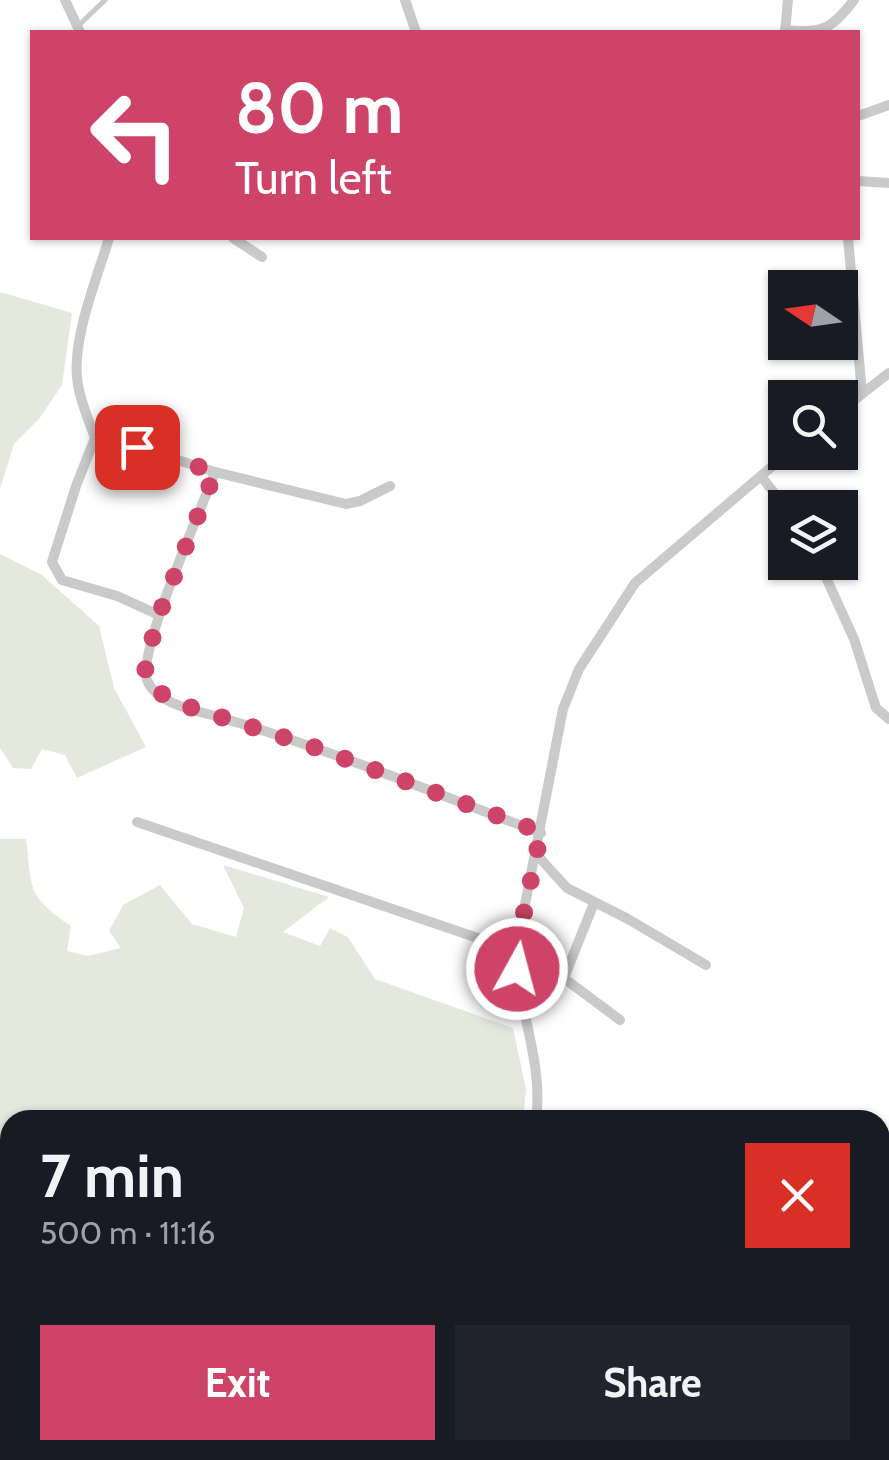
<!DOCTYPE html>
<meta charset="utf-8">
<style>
:root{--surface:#171b24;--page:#20242c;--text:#f1f3f6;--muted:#9ea1a6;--accent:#ce4468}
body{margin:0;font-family:Cabin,sans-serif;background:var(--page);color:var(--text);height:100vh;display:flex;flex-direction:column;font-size:38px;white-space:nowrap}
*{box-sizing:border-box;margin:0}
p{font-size:32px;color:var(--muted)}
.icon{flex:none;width:55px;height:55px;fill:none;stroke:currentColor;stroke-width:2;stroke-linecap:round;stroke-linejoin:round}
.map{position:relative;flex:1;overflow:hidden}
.sheet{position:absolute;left:0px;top:1110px;width:890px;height:350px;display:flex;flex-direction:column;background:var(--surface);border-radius:30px 30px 0 0;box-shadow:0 2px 8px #0004}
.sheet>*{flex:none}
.hud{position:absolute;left:30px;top:30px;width:830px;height:210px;border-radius:0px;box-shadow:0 2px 8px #0004;background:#ce4468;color:#fff;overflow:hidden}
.needle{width:65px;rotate:283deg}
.tools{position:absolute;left:768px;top:270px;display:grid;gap:20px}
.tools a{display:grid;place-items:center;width:90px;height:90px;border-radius:0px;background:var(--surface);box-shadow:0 2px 8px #0004;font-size:50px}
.pin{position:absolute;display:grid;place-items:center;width:85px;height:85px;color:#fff;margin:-42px;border-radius:20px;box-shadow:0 5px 15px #0006}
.me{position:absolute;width:110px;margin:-55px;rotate:7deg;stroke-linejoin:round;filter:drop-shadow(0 0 8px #0008)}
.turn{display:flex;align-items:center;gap:35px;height:210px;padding:0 40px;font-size:45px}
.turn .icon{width:130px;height:130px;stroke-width:2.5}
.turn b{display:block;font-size:70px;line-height:85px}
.round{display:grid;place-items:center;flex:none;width:105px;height:105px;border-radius:0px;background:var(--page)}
.head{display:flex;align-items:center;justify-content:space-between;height:170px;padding:0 40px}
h1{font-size:60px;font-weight:700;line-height:75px}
.action{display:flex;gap:20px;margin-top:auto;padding:20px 40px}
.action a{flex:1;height:115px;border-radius:0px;background:var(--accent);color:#fff;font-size:40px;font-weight:700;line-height:115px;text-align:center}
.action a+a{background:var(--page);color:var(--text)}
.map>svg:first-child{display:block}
.green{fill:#e5e8dc}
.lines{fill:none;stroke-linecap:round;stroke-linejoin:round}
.lane{stroke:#cacaca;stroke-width:5}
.street{stroke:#cacaca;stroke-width:10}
.route{stroke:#ce4468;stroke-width:18;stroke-dasharray:0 32.4}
</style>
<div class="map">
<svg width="889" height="1460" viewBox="0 0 889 1460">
<rect width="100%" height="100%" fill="#fff"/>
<g class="green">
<polygon points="0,292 72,313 62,385 39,419 14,444 0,489"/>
<polygon points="0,554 42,575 99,626 114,688 146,747 77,778 65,755 42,749 31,769 13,768 0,748"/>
<path d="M 0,839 L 26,839 C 32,890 27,896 71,926 L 67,951 L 88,956 L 121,948 L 109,931 L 123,905 L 160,885 L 192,924 L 236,937 L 244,908 L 223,865 L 329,897 L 283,932 L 320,946 L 330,928 L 348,937 L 375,979 L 513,1028 L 526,1089 L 523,1120 L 10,1120 L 10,1167 L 0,1164 Z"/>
<polygon points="0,1436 10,1440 10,1450 38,1450 65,1460 0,1460"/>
</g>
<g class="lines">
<polyline class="lane" points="79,25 105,0"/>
<g class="street">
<polyline points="65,0 80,32"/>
<polyline points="405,0 416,32"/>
<path d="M 785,30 C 822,34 832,29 854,0"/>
<polyline points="785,32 788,0"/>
<polyline points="858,116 889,105"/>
<polyline points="858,181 889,183"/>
<path d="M 109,238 C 97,279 70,342 78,385 C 81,403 89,421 95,438 L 76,486 L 52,562 L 62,580 L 117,596 L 159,615"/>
<polyline points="233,238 262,257"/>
<polyline points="848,238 862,393"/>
<polyline points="840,411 889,373"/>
<path d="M 95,438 L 137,447 L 215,472 C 202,508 137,652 147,680 C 156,704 198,711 219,717 C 329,749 434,793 541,833"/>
<polyline points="215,472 346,504 360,501 390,486"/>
<polyline points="761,476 786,508"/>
<polyline points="819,562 854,639 876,708 889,719"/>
<polyline points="137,822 516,951"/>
<polyline points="537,855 567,888 628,919 706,965"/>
<polyline points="518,944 620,1020"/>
<polyline points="564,978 594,903"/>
<path d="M 536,1120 C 544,1062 517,1008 516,951 L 563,709 L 579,669 L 635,583 L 789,452"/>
<polyline points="396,1450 397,1460"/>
<polyline points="367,1460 372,1450"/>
<polyline points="763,1460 767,1454"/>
</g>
</g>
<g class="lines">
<polyline class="route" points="137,447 215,472 159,615 146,661 145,675 149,685 174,702 311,746 541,832 516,951 517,969"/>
</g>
</svg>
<div class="tools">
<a><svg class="needle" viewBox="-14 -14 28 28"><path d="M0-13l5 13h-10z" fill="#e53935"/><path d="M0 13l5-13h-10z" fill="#9ea1a6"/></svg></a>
<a><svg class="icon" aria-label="search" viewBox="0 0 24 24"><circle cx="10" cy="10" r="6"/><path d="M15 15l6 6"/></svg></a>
<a><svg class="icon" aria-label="layers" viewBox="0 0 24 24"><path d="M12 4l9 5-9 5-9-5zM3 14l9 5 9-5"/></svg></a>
</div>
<div class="pin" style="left:137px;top:447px;background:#d93025"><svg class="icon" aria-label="arrive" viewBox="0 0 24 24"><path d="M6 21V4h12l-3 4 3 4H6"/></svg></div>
<svg class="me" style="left:517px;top:969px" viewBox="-20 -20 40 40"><circle r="17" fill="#ce4468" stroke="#fff" stroke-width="3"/><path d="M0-11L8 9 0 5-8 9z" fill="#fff"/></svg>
<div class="hud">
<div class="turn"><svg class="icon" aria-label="left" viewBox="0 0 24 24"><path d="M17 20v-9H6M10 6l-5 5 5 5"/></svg><div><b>80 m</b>Turn left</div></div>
</div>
<section class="sheet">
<div class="head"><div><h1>7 min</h1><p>500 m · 11:16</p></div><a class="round" style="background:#d93025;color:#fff"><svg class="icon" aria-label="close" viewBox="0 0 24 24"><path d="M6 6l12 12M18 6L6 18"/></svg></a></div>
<div class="action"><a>Exit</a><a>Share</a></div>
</section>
</div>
